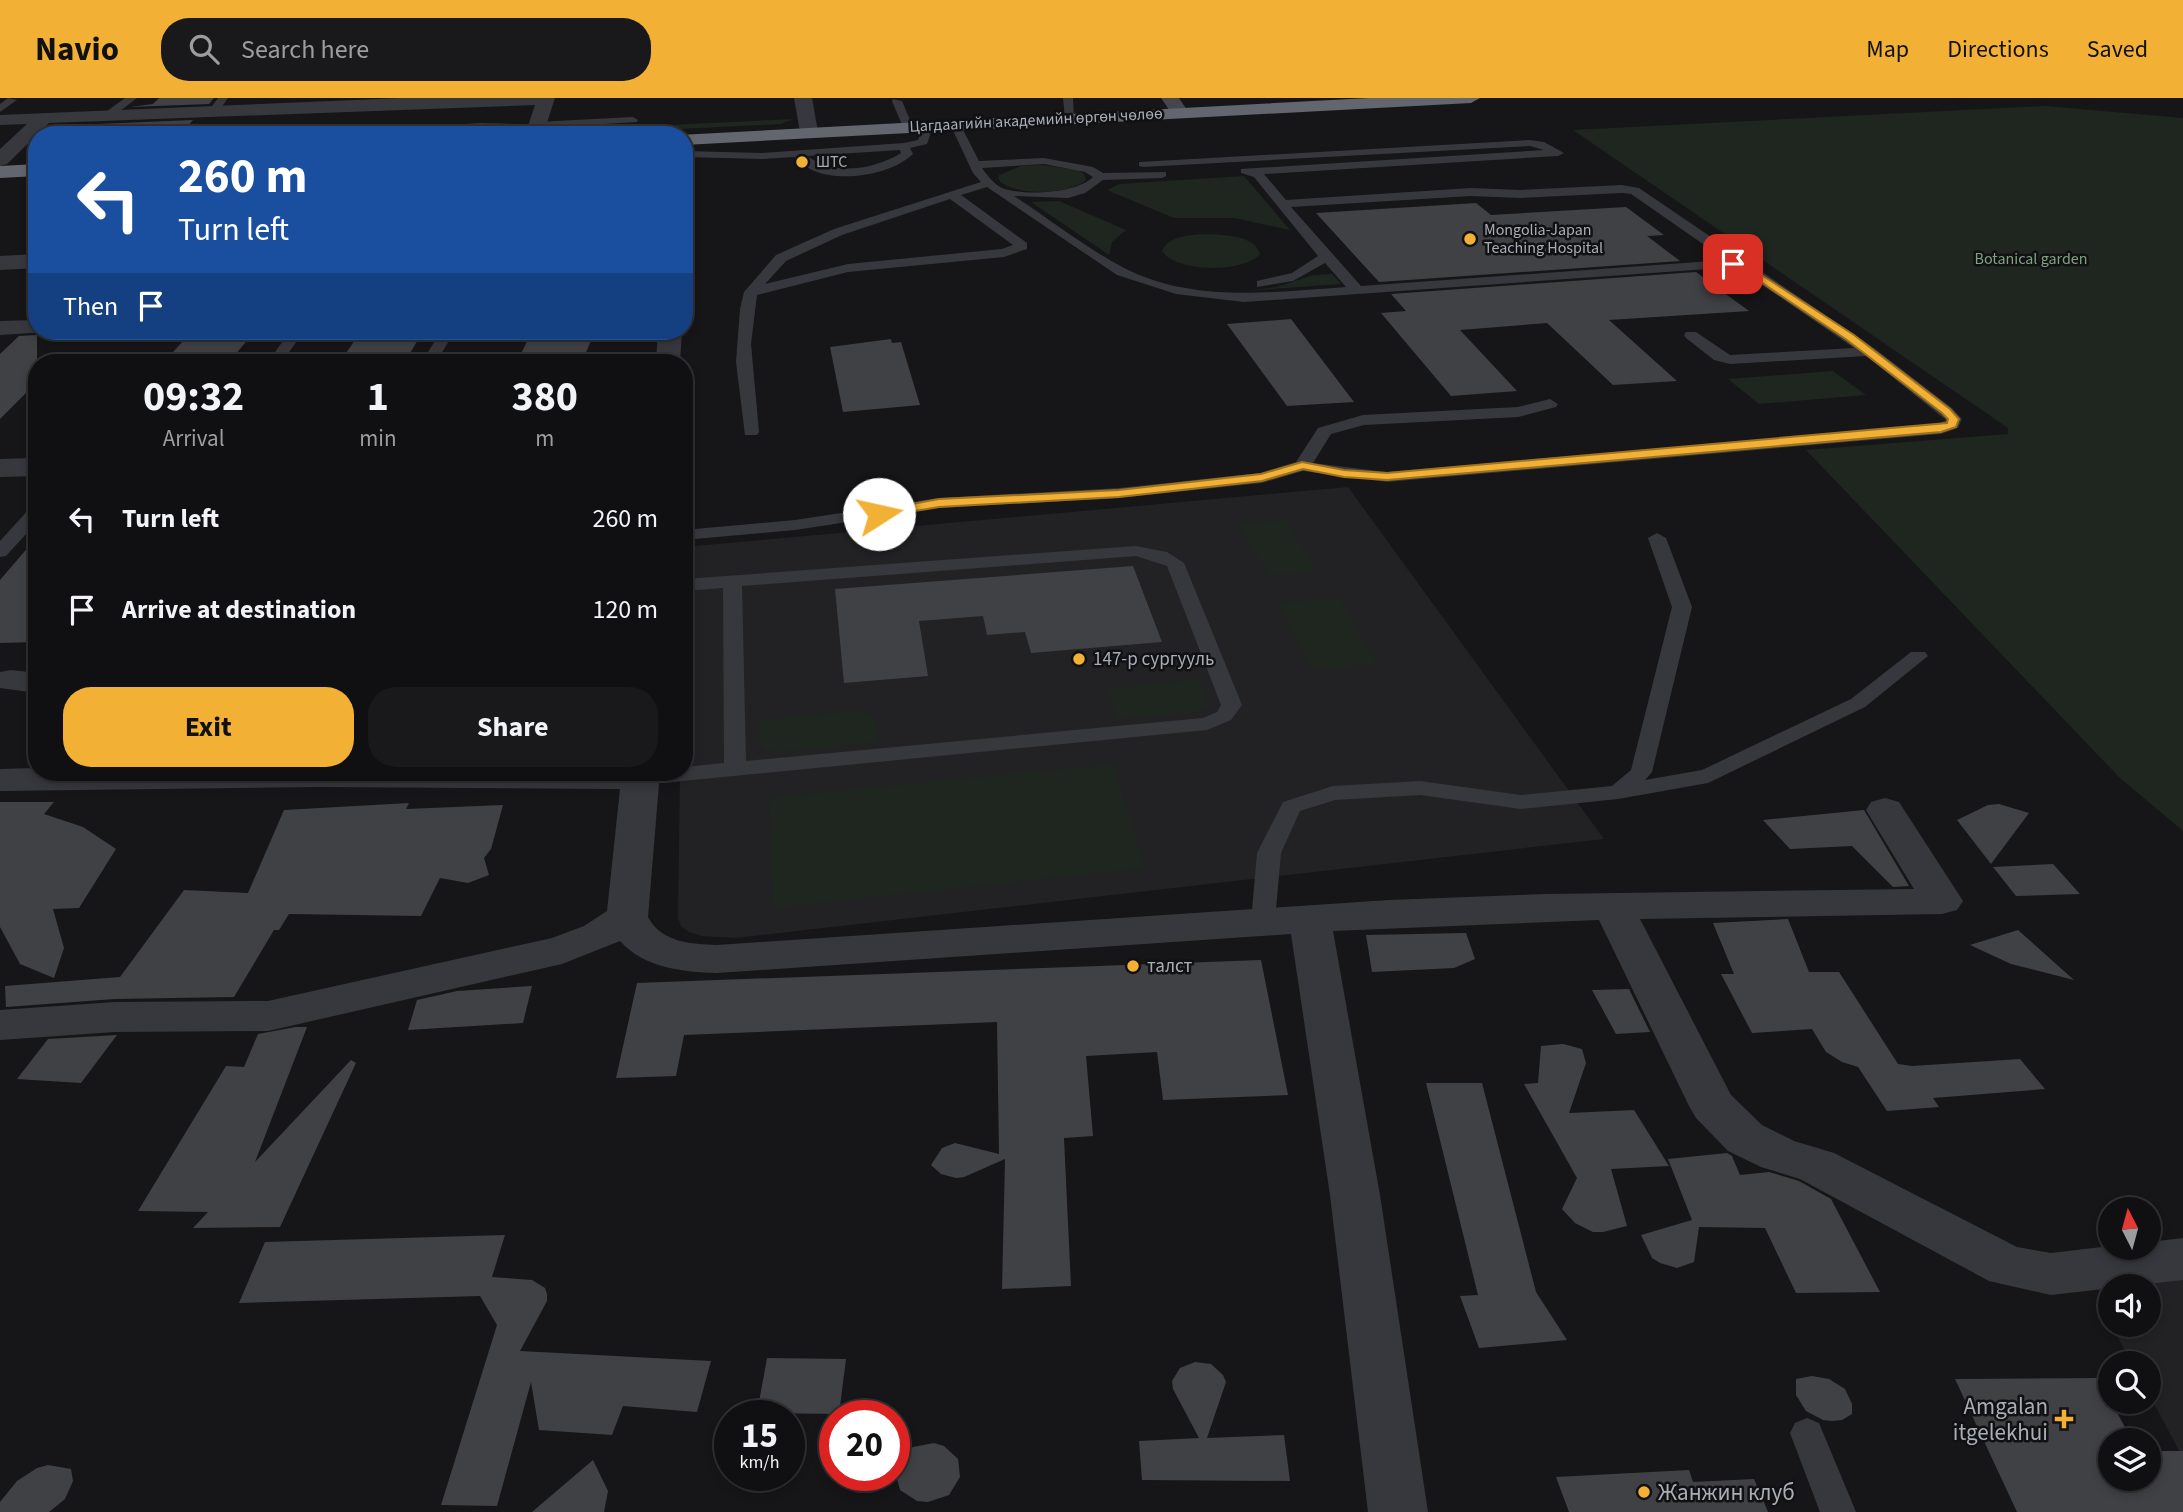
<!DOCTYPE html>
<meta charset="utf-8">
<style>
:root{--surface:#101012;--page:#19191b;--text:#f1f3f6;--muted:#9c9d9f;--line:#303032;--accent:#f2b134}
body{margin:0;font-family:"Source Sans 3",sans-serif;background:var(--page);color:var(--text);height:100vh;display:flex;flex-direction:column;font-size:26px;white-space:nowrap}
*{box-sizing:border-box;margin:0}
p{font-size:23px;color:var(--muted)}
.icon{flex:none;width:38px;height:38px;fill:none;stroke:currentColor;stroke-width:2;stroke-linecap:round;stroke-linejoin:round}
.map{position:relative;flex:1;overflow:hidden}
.drawer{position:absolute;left:28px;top:256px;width:665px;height:427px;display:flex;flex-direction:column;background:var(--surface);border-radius:28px;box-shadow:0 4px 10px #0003,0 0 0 2px var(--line)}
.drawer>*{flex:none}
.top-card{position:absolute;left:28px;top:28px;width:665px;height:214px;border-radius:28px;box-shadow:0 4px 10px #0003,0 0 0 2px var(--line);background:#1a4fa0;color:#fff;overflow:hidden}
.needle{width:46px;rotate:354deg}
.tools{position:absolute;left:2098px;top:1099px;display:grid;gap:14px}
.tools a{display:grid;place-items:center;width:63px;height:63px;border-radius:50%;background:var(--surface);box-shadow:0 4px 10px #0003,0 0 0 2px var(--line);font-size:35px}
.speed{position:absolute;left:714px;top:1302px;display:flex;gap:14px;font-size:35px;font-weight:700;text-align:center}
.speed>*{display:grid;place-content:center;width:91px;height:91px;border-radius:50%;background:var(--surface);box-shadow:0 4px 10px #0003,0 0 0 2px var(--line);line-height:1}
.speed small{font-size:18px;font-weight:400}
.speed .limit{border:10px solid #d22;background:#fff;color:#111}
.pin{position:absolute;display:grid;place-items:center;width:60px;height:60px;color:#fff;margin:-30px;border-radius:14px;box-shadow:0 4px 10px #0006}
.me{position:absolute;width:77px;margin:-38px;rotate:80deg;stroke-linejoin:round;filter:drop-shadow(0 0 5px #0008)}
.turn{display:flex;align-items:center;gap:24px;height:147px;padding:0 35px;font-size:32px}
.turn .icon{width:91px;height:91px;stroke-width:2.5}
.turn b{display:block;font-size:49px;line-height:60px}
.then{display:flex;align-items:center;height:66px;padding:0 35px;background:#0003;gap:14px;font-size:26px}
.eta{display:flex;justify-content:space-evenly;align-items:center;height:119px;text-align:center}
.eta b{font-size:42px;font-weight:700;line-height:49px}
.button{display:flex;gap:14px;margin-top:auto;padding:14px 35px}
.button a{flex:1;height:80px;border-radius:28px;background:var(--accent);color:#111;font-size:28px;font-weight:700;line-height:80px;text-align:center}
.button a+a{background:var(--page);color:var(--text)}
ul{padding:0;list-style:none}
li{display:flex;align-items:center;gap:21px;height:91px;padding:0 35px}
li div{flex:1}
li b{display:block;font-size:26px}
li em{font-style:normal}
header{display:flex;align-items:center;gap:42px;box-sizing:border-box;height:98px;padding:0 35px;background:var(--accent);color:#111}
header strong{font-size:33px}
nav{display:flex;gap:38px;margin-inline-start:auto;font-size:24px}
.search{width:490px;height:63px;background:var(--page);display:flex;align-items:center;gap:18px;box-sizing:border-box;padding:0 24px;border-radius:28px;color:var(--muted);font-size:26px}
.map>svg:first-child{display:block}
.built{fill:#222225}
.green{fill:#1e261f}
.building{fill:#404145}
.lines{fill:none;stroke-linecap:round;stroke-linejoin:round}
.lane{fill:#37383d;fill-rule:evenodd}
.street{fill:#37383d;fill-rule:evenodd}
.secondary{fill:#45474d;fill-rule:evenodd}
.highway{fill:#63666e;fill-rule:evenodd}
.route{fill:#f2b134;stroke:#9d7322;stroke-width:2}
.poi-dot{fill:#f2b134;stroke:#111113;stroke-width:2.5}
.labels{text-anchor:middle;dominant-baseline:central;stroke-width:5;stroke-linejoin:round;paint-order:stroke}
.far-street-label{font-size:16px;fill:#a8adb8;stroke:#111113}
.far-poi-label{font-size:16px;fill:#a8adb8;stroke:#111113;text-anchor:start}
.far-park-label{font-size:16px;fill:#7fa381;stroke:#111113}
.poi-label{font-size:19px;fill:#a8adb8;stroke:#111113;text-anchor:start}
.near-poi-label{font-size:23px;fill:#a8adb8;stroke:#111113;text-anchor:end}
</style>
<header>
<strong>Navio</strong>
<div class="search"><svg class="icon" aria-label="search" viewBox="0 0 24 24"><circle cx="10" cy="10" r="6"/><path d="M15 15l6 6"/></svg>Search here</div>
<nav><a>Map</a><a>Directions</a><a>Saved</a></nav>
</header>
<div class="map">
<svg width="2183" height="1414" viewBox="0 0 2183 1414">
<rect width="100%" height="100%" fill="#161618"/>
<g class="built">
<polygon points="1348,389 1604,741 736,840 701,838 689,834 681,828 678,820 680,674 684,674 684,449"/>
<polygon points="2183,1178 2183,1360 2149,1296 2149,1265 2132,1265 2111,1227 2149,1227 2149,1188 2124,1188"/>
</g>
<g class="green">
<polygon points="2045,8 2183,20 2183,733 2119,679 1806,352 2008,336 2008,330 1573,32"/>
<polygon points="793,21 781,26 562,37 549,36 545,33"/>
<path d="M 1042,67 L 1078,72 L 1084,76 L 1086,82 C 1069,97 1012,99 998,81 L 999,77 L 1021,68 Z"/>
<polygon points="1244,78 1290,132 1234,120 1174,120 1107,92 1119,86"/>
<polygon points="1059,103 1126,132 1112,144 1109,157 1031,104"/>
<path d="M 1207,136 C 1223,137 1255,137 1260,156 C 1244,175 1176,175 1162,153 C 1169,137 1192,137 1207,136 Z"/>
<polygon points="1332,176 1341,186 1244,193 1277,189 1313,177"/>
<polygon points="1833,273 1866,297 1759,306 1728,281"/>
<polygon points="1286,422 1317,474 1268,478 1239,426"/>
<polygon points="1339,500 1377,566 1312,572 1277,505"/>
<polygon points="1199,581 1207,604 1204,610 1197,614 1117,621 1107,594 1112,590"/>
<polygon points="856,613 867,615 874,620 878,644 781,654 765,651 761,646 761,622"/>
<polygon points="1112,666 1146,770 774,810 769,700"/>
</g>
<g class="building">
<polygon points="159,0 214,0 209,6 130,9 153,6"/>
<polygon points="193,22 186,30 130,32 126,37 41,37 50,28"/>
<polygon points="1476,105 1491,117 1626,109 1664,137 1647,138 1680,163 1379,184 1316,115"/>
<polygon points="1696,174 1749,213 1609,222 1677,283 1613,287 1547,225 1460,232 1517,293 1451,298 1381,215 1406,213 1391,196"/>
<polygon points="1291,221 1354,304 1287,308 1227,226"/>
<polygon points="192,233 255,233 229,264 164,264"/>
<polygon points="361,233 423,233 405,264 340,264"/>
<polygon points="532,233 595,233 582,264 517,264"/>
<polygon points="37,237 37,284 0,321 0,256 19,238"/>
<polygon points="891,241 892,245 901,244 920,307 843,314 830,249"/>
<polygon points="37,439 37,544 0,545 0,482"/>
<polygon points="1133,468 1162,544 1031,555 1025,534 987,537 983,518 919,523 928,578 844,585 835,491"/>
<polygon points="0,704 54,704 44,716 83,729 116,751 79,810 53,811 64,850 54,880 20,866 0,829"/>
<polygon points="409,705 406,711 503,707 491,751 484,760 489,777 468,785 440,780 421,818 289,816 279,832 274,832 234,899 115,901 6,909 5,888 120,879 184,792 248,795 284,712"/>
<polygon points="1999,706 2029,715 1991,766 1957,722 1988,707"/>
<polygon points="1864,712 1909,788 1893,789 1852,748 1790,751 1763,722"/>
<polygon points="2053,766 2080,796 2016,798 1993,769"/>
<polygon points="1788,821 1809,874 1839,874 1898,966 1912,968 2020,961 2045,991 1933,1000 1939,1009 1887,1013 1858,969 1842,964 1826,954 1812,931 1752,935 1721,876 1734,876 1713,825"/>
<polygon points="2018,832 2074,882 2011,866 1970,847"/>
<polygon points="1466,835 1475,861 1454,870 1372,874 1366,837"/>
<polygon points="1261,862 1288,997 1163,1002 1157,954 1086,958 1093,1038 1064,1040 1071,1188 1002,1191 1005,1061 964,1079 956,1080 941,1076 931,1067 942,1050 955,1045 999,1056 997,924 684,937 676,978 616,980 637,885"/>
<polygon points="532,888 523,925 408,932 417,902 457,893"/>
<polygon points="1629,891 1650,934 1616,936 1592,892"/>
<polygon points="296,929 307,929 255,1064 351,962 356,965 280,1129 193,1130 208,1114 138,1113 226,968 244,969 258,936"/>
<polygon points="117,937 81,985 17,981 48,941"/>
<polygon points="1563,946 1582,951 1586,965 1569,1015 1634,1012 1669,1068 1611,1071 1627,1128 1603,1134 1593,1134 1575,1125 1562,1111 1577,1080 1524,986 1538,985 1541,948"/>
<polygon points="1426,985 1482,985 1536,1194 1567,1242 1479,1250 1460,1198 1478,1197"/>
<polygon points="1727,1055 1732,1058 1740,1077 1769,1074 1799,1083 1831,1101 1880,1194 1796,1195 1765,1130 1699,1129 1694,1164 1677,1170 1660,1165 1652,1160 1641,1137 1692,1122 1668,1061"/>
<polygon points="505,1137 492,1179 532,1182 545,1190 547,1196 547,1203 520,1253 711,1263 697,1314 623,1308 612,1337 539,1332 531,1284 497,1408 441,1407 497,1227 480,1198 239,1205 265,1144"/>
<polygon points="767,1260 846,1261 839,1316 757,1315"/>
<polygon points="1195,1264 1211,1266 1223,1277 1226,1284 1207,1340 1284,1337 1290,1383 1142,1382 1139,1343 1199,1340 1173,1291 1172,1283 1180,1270"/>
<polygon points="1812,1278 1829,1281 1845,1291 1852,1306 1852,1316 1842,1322 1832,1323 1823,1322 1806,1313 1796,1297 1796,1281"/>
<polygon points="2098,1280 2132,1342 2110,1342 2110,1381 2149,1381 2149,1353 2183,1353 2183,1414 2017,1414 1955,1281"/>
<polygon points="934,1345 944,1348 958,1361 960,1379 949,1397 928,1404 917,1403 900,1392 895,1373 904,1356 913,1349"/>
<polygon points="593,1362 608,1393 604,1414 532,1414"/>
<polygon points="48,1367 71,1371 73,1383 65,1401 49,1414 0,1414 0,1404 17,1383 37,1370"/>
<polygon points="1689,1372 1693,1384 1754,1381 1768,1414 1569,1414 1556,1379"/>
</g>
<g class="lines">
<g class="lane">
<polygon points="8,0 17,2 0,14 0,6"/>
<polygon points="125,0 137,0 111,20 103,20 103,16"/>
<polygon points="218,0 228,0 216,17 208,17 207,15"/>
<polygon points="1063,0 1073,0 1074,22 1065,20"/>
<polygon points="893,1 902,3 913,29 912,31 903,29 892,3"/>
<polygon points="633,19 638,22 637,24 537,30 532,27 537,24"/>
<path d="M 955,23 L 960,26 L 979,63 L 1044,60 L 1093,69 L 1103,75 L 1166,74 L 1166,78 L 1162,80 L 1103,82 L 1085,95 L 1068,100 L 1014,98 C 1051,122 1087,151 1126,171 C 1194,205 1274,194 1346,189 L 1325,165 L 1293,183 L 1257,189 L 1257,183 L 1292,175 L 1318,158 L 1254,79 L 1241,75 L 1241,71 L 1544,52 L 1530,48 L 1143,69 L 1139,68 L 1139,64 L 1530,42 L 1544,44 L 1564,55 L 1558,58 L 1264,76 L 1286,102 L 1471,90 L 1520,92 L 1622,87 L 1639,90 L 1874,250 L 1952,310 L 1962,321 L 1958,330 L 1941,336 L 1387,384 L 1303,373 L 1262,385 L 1119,400 L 939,410 L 795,432 L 684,442 L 684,432 L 795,422 L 939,400 L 1119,390 L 1260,375 L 1296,364 L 1318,330 L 1363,317 L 1518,309 L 1550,301 L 1558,306 L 1556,309 L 1518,319 L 1364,327 L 1331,336 L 1313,365 L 1387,374 L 1939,326 L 1946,322 L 1866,258 L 1730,266 L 1714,262 L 1686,240 L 1684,237 L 1686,234 L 1696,234 L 1730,257 L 1854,250 L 1736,169 L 1244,204 L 1176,196 L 1117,177 L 987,89 L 961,97 L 1027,145 L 1027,151 L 1004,159 L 848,174 L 757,197 L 751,246 L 759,334 L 757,337 L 745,337 L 736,264 L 740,211 L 744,194 L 776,157 L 834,131 L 981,84 L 973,75 L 950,26 ZM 1044,66 L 1085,74 L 1093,79 C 1076,96 1023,98 1002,90 C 995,87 986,76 982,70 ZM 1622,95 L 1631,96 L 1726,162 L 1361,188 L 1291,109 L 1471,98 L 1520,100 ZM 950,101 L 1013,147 L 1002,151 L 848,166 L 765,186 L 786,163 L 842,137 Z"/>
<path d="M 481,25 L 517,26 L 540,34 C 534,38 504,32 493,32 C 437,30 381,37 325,37 L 330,34 Z"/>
<path d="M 924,26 L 933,28 L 927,46 L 910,50 L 913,56 C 891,77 840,85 812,72 C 806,69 800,63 794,59 L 762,61 L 684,59 L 684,53 L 762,55 L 904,45 L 918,42 ZM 900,52 L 901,55 C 873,72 835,78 807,58 Z"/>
<polygon points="290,233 304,233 282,264 268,264"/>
<polygon points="441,233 455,233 436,264 422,264"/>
<polygon points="37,408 37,424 6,458 0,459 0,443 31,409"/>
<polygon points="1657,435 1666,440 1692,509 1652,674 1645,682 1702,672 1851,601 1911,554 1925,554 1928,558 1865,609 1708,685 1618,701 1521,711 1420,697 1335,702 1300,713 1281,755 1275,823 1272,829 1263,831 1254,829 1251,823 1257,755 1283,704 1333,688 1420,683 1521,697 1612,688 1631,672 1672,509 1648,440"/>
<path d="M 1136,448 L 1167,454 L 1184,465 L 1242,607 L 1231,622 L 1207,632 L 641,687 L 633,685 L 630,680 L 633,675 L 639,674 L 684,674 L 684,669 L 724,665 L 723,490 L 684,493 L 684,481 ZM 1136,458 L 1167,468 L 1221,607 L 1217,614 L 1203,620 L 746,663 L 742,488 Z"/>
<polygon points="1807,1320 1819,1325 1856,1414 1820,1414 1790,1335 1795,1325"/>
</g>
<g class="street">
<polygon points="401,0 555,0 543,37 525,37 535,7 49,25 7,66 0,68 0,51 27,26 0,27 0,17"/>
<polygon points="794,0 812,0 818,34 816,38 809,40 800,34"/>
<polygon points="37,156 37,170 0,172 0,158"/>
<polygon points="37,222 37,233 46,234 0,237 0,223"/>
<polygon points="658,233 682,233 680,264 656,264"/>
<polygon points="37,360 37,378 0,379 0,361"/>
<polygon points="11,572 37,575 37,595 0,590 0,574"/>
<path d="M 37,670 L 37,674 L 660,674 L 648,819 C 662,845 691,846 717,847 L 1389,802 L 1547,796 L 1914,791 L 1866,712 L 1871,704 L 1885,700 L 1899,704 L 1963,803 L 1957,812 L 1942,816 L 1640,821 L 1731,997 L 1762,1027 L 1794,1043 L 1834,1055 L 2017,1149 L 2051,1155 L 2110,1148 L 2149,1150 L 2149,1144 L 2183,1140 L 2183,1182 L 2051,1197 L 1989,1183 L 1800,1081 L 1761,1069 L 1728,1053 L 1696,1020 L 1689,1008 L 1599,822 L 1333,833 L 1380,1097 L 1428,1414 L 1368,1414 L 1330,1097 L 1291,836 L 717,875 C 683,874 644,870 620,843 L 562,866 L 268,933 L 115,934 L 0,942 L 0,912 L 115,904 L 268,903 L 552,840 L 584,828 L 607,813 L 620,691 L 319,689 L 0,693 L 0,671 Z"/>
</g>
<polygon class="secondary" points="1161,0 1179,0 1189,15 1186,19 1174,19"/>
<g class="highway">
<polygon points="1369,0 1480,0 1471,5 684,47 684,37 679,37"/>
<polygon points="37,66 37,78 0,80 0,68"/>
</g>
</g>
<polygon class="route" points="1737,161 1854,237 1950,311 1959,321 1956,329 1941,334 1387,382 1344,379 1303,371 1262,383 1119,399 939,409 879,419 873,416 879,412 939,401 1119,392 1261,376 1302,364 1344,372 1387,375 1947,325 1948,321 1942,315 1847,242 1737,168 1729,168 1729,164"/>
<g class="poi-dot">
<circle cx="802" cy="64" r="7"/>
<circle cx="1470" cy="141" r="7"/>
<circle cx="1079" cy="561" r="7"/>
<circle cx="1133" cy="868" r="7"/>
<path d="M2060.5 1310.5h7v7h7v7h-7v7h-7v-7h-7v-7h7z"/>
<circle cx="1644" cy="1394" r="7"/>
</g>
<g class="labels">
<g class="far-street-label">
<text transform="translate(1036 22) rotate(-3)">Цагдаагийн академийн өргөн чөлөө</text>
</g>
<g class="far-poi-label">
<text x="816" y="64">ШТС</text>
<text x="1484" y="132">Mongolia-Japan<tspan x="1484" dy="18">Teaching Hospital</tspan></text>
</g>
<g class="far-park-label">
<text x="2031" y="161">Botanical garden</text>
</g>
<g class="poi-label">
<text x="1093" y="561">147-р сургууль</text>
<text x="1147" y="868">талст</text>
</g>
<g class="near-poi-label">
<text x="2048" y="1308">Amgalan<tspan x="2048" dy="26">itgelekhui</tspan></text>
<text x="1658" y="1394" text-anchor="start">Жанжин клуб</text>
</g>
</g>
</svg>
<div class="tools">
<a><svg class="needle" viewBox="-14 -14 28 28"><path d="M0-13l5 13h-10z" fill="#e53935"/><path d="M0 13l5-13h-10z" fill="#9c9d9f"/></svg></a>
<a><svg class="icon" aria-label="sound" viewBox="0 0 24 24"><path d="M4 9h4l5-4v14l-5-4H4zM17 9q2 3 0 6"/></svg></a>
<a><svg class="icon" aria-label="search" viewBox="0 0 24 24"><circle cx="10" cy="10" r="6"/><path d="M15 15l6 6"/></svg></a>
<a><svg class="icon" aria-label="layers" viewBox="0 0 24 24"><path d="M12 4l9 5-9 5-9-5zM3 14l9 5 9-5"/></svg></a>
</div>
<div class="speed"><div>15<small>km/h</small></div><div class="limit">20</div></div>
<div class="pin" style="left:1733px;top:166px;background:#d93025"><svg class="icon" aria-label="arrive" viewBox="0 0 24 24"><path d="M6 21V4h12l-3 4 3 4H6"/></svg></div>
<svg class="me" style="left:879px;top:416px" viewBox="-20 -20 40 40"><circle r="19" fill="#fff"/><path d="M0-13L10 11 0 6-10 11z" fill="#f2b134"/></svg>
<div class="top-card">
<div class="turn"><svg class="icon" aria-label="left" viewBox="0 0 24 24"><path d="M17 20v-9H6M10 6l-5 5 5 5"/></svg><div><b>260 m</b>Turn left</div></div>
<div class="then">Then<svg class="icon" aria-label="arrive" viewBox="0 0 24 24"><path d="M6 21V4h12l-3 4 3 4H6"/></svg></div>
</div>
<section class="drawer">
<div class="eta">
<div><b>09:32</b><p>Arrival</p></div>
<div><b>1</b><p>min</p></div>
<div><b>380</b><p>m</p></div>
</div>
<ul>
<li><svg class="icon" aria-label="left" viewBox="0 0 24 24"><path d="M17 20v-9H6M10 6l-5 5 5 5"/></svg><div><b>Turn left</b></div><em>260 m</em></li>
<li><svg class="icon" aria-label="arrive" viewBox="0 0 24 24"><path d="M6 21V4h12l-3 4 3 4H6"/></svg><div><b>Arrive at destination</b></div><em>120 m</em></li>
</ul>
<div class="button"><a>Exit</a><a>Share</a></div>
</section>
</div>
